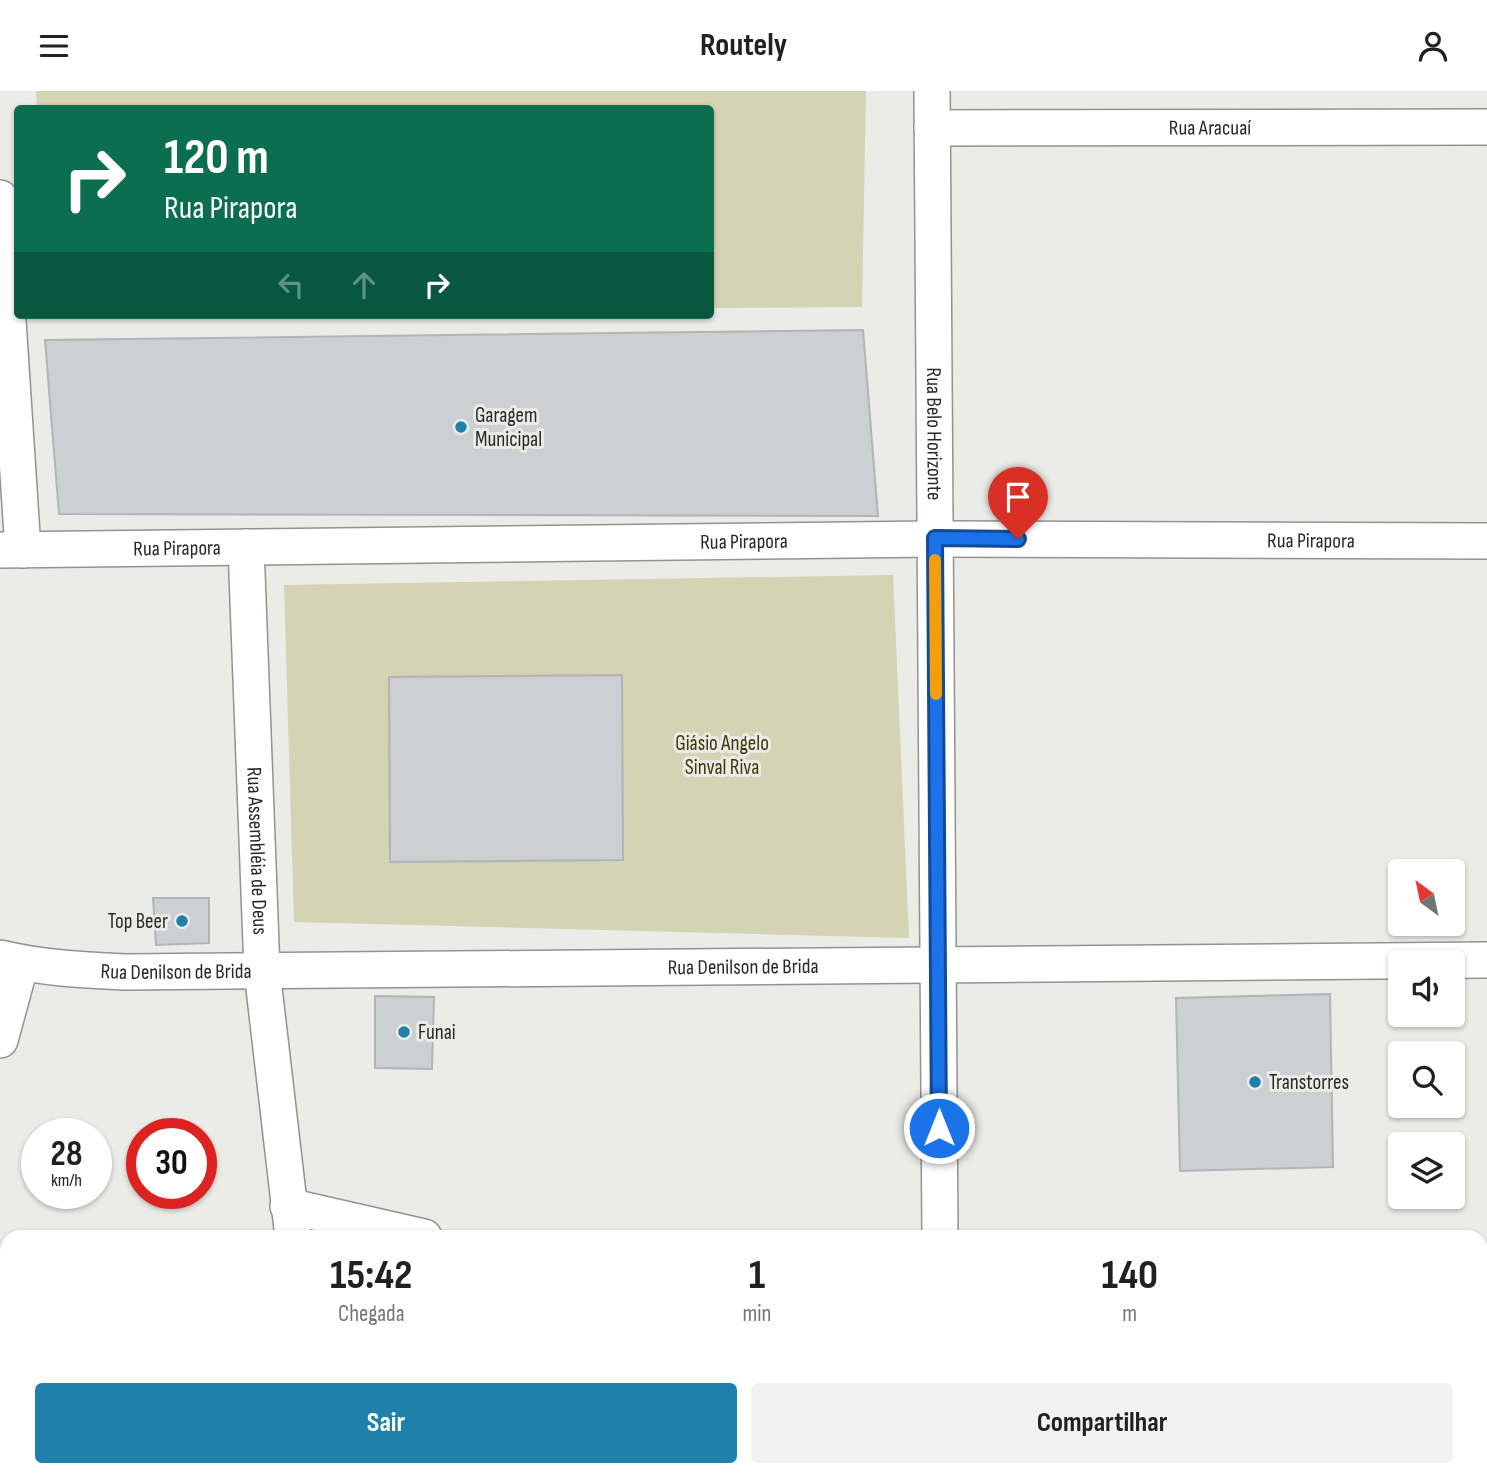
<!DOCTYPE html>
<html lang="pt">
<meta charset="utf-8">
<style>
:root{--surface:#fff;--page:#f2f2f2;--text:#202124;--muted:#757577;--accent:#1f80ac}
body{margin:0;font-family:"Sofia Sans Condensed",sans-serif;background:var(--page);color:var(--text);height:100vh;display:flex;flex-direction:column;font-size:26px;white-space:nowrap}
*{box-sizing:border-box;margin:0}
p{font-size:23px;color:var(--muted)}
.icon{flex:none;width:38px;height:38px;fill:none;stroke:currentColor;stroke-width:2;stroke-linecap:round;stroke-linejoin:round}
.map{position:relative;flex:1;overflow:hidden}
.panel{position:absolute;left:0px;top:1139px;width:1488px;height:247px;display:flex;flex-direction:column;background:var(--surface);border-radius:21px 21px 0 0;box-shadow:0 2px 5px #0004}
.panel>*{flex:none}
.guide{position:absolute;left:14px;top:14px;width:700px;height:214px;border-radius:7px;box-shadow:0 2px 5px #0004;background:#0b6e4f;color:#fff;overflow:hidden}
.needle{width:46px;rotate:327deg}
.fabs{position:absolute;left:1388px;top:768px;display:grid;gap:14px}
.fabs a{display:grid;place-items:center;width:77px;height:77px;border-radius:7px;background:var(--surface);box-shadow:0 2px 5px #0004;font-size:35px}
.speed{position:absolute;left:21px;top:1027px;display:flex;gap:14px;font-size:35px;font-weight:700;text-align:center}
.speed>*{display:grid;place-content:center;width:91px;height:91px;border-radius:50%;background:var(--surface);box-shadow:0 2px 5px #0004;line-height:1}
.speed small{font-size:18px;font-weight:400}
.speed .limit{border:10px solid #d22;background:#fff;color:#111}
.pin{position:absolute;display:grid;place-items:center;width:60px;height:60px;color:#fff;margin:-72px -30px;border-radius:50% 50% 50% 0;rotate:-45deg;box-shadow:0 0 7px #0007}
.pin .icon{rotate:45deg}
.me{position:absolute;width:77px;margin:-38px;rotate:0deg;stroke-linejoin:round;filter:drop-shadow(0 0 5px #0008)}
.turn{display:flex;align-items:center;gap:24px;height:147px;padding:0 35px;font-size:32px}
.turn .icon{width:91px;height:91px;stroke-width:2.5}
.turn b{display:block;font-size:49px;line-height:60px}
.lanes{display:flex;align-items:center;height:66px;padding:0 35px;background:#0003;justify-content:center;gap:35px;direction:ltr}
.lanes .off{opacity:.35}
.eta{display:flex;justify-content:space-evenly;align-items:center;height:119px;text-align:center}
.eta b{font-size:42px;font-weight:700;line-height:49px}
.primary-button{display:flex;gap:14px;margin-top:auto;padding:14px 35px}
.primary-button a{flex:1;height:80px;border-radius:7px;background:var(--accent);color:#fff;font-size:28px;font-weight:700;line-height:80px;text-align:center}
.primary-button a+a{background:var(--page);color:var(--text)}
header{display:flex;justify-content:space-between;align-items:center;height:91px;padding:0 35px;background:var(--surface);font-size:32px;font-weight:700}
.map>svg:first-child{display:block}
.green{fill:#d4d3b3}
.building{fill:#cdd0d3;stroke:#b1b5b7;stroke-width:2}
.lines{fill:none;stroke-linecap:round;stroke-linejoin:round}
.minor-casing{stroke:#92928f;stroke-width:38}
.minor{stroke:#fff;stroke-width:35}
.route-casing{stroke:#114b97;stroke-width:18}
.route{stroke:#1a73e8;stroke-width:12}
.slow{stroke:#f59e0b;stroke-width:12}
.poi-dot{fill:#1f80ac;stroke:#ebebe7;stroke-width:2.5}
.labels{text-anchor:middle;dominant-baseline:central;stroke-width:6;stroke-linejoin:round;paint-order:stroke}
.street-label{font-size:21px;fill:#282826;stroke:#ebebe7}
.poi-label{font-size:21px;fill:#282826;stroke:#ebebe7;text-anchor:start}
.park-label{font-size:21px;fill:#3b3808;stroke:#ebebe7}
</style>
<header><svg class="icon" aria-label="menu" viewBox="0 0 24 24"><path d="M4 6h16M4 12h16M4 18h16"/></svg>Routely<svg class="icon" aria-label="person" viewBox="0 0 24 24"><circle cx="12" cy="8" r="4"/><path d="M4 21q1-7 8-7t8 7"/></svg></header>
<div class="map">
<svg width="1487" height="1385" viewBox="0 0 1487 1385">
<rect width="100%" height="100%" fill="#ebebe7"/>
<g class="green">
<polygon points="36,0 866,0 862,216 711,217 710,18 37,18"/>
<polygon points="893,484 909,847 294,831 284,494"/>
<polygon points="1481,1299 1487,1299 1487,1385 1396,1385 1378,1379 1480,1379"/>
</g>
<g class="building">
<polygon points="863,239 878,425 59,423 45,249"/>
<polygon points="622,584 623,769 390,771 389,586"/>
<polygon points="153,807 209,807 209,852 156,854"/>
<polygon points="1330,903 1333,1076 1180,1080 1176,907"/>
<polygon points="375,905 434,906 432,978 375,977"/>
<polygon points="271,1379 454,1379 452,1385 283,1385 270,1382"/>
<polygon points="455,1379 563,1379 561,1385 454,1385"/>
<polygon points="563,1379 672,1379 671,1385 561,1385"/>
<polygon points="672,1379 784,1379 782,1385 671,1385"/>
<polygon points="862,1379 1034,1379 1056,1385 860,1385"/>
</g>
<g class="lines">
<g class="minor-casing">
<g id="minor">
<path id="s1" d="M 932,0 L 940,1146"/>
<path id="s2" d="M 932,37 L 1487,36"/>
<polyline points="0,107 23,459"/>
<path id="s3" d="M 246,456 L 262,880 L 293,1146"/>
<path id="s4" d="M 0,459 L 935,448 L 1487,450"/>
<path id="s5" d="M 0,867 C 41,877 84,879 126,881 L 1487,869"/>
<polyline points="0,949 21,872"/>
<polyline points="288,1115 424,1146"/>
<polyline points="1480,1280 1487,1280"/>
<polyline points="1296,1379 1315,1385"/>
<polyline points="237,1385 239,1379"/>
<polyline points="834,1385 835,1379"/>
</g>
</g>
<use href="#minor" class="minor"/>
</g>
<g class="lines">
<g class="route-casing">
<polyline id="route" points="939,1037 935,447 1018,448"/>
</g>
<use href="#route" class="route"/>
<polyline class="slow" points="935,469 936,603"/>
</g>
<g class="poi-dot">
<circle cx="461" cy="336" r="7"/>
<circle cx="182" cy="830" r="7"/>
<circle cx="404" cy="941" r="7"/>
<circle cx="1255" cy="991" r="7"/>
</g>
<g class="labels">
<g class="street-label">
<text stroke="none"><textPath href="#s2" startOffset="278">Rua Aracuaí</textPath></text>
<text stroke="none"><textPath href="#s1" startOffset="343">Rua Belo Horizonte</textPath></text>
<text stroke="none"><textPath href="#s4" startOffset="1311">Rua Pirapora</textPath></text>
<text stroke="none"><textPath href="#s4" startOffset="744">Rua Pirapora</textPath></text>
<text stroke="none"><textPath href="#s4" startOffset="177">Rua Pirapora</textPath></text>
<text stroke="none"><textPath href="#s3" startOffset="304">Rua Assembléia de Deus</textPath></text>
<text stroke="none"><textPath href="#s5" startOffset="744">Rua Denilson de Brida</textPath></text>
<text stroke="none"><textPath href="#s5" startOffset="177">Rua Denilson de Brida</textPath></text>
</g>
<g class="poi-label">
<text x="475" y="324">Garagem<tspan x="475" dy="24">Municipal</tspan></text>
<text x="168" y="830" text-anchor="end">Top Beer</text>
<text x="418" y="941">Funai</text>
<text x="1269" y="991">Transtorres</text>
</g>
<g class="park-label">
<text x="722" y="652">Giásio Angelo<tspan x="722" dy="24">Sinval Riva</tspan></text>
</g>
</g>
</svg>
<div class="fabs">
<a><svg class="needle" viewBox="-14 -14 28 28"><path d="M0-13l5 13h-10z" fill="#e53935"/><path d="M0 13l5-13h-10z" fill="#757577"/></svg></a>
<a><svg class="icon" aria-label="sound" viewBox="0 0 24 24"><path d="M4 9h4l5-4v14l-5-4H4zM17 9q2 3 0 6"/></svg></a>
<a><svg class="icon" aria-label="search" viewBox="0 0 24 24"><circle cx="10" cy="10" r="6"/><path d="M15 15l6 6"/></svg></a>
<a><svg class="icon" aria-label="layers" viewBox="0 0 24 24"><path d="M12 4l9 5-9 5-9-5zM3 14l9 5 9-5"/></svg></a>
</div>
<div class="speed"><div>28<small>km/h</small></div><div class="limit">30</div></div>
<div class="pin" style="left:1018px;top:448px;background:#d93025"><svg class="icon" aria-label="arrive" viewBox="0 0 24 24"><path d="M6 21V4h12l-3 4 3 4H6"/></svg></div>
<svg class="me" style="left:939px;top:1037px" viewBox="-20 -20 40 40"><circle r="17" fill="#1a73e8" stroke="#fff" stroke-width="3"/><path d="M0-11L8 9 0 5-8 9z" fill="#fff"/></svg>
<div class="guide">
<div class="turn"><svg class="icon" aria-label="right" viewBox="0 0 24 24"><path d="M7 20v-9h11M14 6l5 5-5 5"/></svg><div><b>120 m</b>Rua Pirapora</div></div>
<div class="lanes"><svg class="icon off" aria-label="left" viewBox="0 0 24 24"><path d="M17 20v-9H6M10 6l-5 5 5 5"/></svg><svg class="icon off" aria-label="ahead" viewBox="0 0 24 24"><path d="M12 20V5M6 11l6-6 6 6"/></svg><svg class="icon" aria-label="right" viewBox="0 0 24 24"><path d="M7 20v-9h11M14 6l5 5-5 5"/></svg></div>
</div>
<section class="panel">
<div class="eta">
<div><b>15:42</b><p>Chegada</p></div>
<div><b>1</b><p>min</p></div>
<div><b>140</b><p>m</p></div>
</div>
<div class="primary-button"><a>Sair</a><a>Compartilhar</a></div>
</section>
</div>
